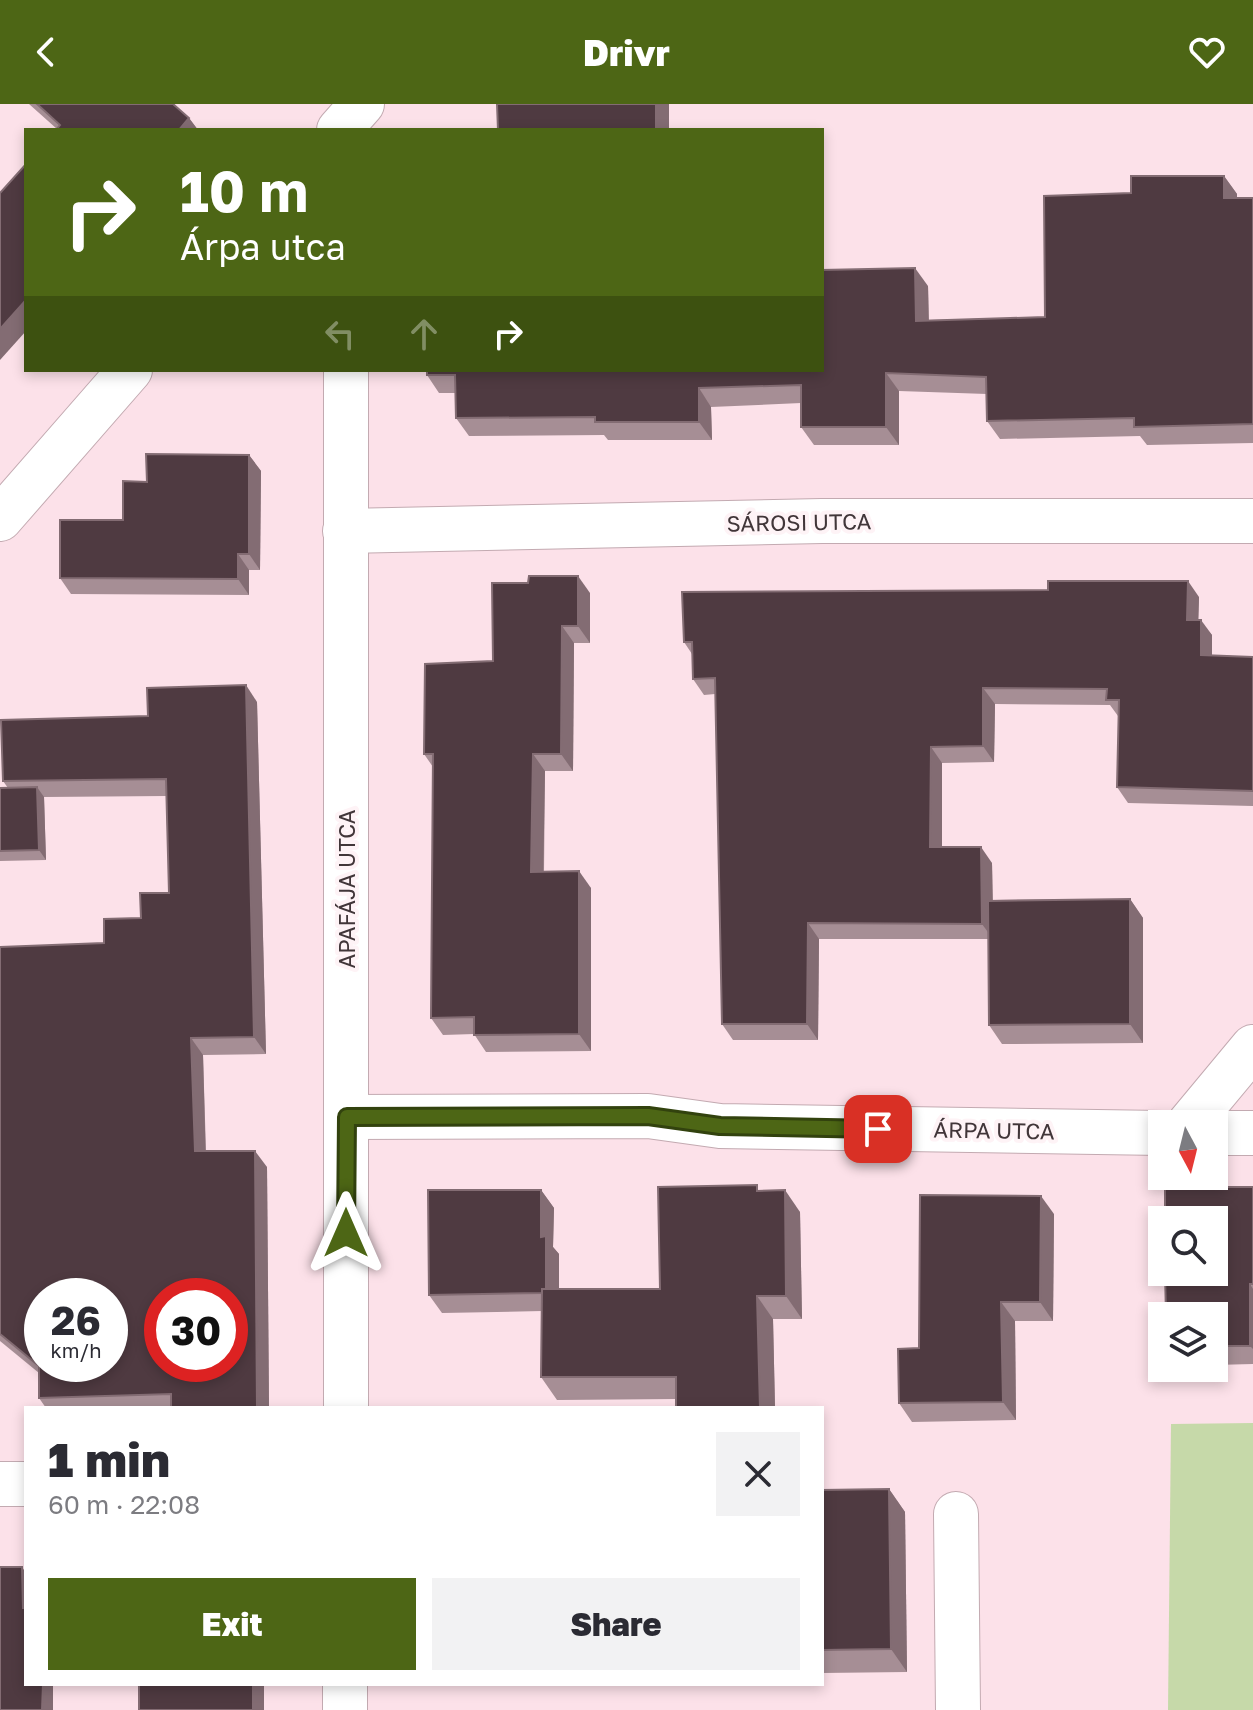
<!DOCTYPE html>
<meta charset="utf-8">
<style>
:root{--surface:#fff;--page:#f2f2f3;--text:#2b2b33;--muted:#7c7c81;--accent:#4d6615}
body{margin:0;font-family:"Golos Text",sans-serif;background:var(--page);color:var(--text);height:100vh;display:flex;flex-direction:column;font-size:30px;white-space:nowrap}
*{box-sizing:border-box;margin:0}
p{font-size:26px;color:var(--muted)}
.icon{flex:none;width:44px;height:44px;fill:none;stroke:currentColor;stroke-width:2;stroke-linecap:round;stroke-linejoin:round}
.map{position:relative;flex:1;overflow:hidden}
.details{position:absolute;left:24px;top:1302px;width:800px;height:280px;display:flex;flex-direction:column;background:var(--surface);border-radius:0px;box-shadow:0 4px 12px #0003}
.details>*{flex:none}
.guide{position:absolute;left:24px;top:24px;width:800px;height:244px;border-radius:0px;box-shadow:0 4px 12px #0003;background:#4d6615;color:#fff;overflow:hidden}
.needle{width:52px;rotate:173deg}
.tools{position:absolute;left:1148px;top:1006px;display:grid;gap:16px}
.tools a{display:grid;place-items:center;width:80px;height:80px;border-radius:0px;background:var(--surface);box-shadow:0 4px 12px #0003;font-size:40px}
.speed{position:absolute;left:24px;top:1174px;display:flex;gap:16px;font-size:40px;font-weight:700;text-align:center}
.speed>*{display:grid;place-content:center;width:104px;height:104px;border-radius:50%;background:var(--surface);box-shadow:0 4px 12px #0003;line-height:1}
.speed small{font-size:20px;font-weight:400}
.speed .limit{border:12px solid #d22;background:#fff;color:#111}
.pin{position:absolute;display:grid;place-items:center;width:68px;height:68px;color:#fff;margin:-34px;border-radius:16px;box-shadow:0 4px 12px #0006}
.me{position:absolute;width:88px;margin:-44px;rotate:0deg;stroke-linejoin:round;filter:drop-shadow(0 0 6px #0008)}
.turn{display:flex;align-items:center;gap:28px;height:168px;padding:0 24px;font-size:36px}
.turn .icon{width:104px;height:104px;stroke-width:2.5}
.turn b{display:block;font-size:56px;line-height:68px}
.lanes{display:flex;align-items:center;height:76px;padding:0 24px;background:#0003;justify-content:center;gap:40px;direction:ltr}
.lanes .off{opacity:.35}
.round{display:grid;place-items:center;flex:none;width:84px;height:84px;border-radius:0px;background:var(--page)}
.summary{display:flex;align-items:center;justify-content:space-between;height:136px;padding:0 24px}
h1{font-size:48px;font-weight:800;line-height:60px}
.cta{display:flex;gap:16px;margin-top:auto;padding:16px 24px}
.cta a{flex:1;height:92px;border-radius:0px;background:var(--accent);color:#fff;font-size:32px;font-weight:800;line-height:92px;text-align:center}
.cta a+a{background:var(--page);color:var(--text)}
header{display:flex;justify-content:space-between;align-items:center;height:104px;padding:0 24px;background:var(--accent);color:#fff;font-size:36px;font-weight:800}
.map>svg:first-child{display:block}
.green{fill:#c6d9a9}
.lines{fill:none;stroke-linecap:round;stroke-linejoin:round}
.minor-casing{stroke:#c3aab1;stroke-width:46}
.minor{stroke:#fff;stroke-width:44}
.wall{fill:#a68e95}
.shaded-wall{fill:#836c73}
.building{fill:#4f3a41;stroke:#836c73;stroke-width:2;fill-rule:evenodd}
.route-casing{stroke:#32420e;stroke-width:20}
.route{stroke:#4d6615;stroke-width:14}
.labels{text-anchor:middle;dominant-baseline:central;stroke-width:8;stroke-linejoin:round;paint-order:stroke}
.street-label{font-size:22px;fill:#413639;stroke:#fef3f6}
</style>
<header><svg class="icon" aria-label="back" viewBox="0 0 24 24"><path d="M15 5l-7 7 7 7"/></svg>Drivr<svg class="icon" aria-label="heart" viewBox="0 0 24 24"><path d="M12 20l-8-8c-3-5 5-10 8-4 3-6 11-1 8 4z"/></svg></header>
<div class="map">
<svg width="1253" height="1606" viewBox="0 0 1253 1606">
<rect width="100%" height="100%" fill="#fce1e9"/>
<polygon class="green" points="1253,1319 1253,1606 1168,1606 1171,1320"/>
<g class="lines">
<g class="minor-casing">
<g id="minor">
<polyline points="339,26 362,0"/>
<polyline points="346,266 346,1304"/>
<polyline points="0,415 130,266"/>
<polyline points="345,427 822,417 1253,417"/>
<polyline points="347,1013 648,1012 720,1022 1162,1029"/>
<polyline points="1189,1020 1253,943"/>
<polyline points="1214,1029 1253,1029"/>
<polyline points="0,1380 26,1380"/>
<polyline points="956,1410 958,1606"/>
<polyline points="345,1606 345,1580"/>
</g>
</g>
<use href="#minor" class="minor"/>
</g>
<g class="wall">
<polygon points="29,0 173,0 189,14 198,26 56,26 57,25"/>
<polygon points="1224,72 1237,90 1237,94 1253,94 1253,339 1147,341 1140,332 1000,335 987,317 987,290 899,287 899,341 814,341 801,323 801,299 711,303 712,336 608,336 604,331 469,332 456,314 456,289 439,289 427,271 928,182 929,216 1045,213 1131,89"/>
<polygon points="249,351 261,367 260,466 249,466 249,491 71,490 60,474 123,416 147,378"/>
<polygon points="590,489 590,539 574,539 573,667 545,667 544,768 591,784 591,947 486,948 474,930 443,931 431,914 433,663 424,650 493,557"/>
<polygon points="1199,493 1198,516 1212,531 1212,551 1253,553 1253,702 1128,699 1117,683 1119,612 1118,612 1110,601 995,600 994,658 942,659 942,743 992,759 993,796 1130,795 1143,814 1143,939 1002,940 989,921 988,835 819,835 818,936 733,936 722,920 715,590 704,591 693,575 692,550 684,538"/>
<polygon points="257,598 266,950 203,951 206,1047 267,1063 269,1304 46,1304 39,1294 39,1269 0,1237 0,843 104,839 141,814 169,789 166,692 44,693 46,756 0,757 0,684 8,684 3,677 148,612"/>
<polygon points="1253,1083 1253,1260 1214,1261 1214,1212"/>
<polygon points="541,1086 554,1104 553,1143 559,1150 559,1185 660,1185 761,1087 800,1108 802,1215 773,1215 775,1304 676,1304 676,1295 557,1296 541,1273 542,1207 442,1209 429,1191"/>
<polygon points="1054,1110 1053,1217 1015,1217 1016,1316 912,1318 899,1299 919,1244"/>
<polygon points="889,1385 905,1408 907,1568 822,1569 822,1386"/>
</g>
<g class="shaded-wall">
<rect x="656" y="0" width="13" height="26"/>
<polygon points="189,14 198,26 179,26"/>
<polygon points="1224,72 1237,90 1237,112 1224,94"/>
<polygon points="915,164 928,182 929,235 916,217"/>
<polygon points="26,196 26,227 0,256 0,225"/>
<polygon points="886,269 899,287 899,341 886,323"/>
<polygon points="699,284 711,303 712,336 699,318"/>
<polygon points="249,351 261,367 260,466 249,450"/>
<polygon points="238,450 249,466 249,491 238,475"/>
<polygon points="578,472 590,489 590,539 578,522"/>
<polygon points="1188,477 1199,493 1198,532 1187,516"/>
<polygon points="1201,516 1212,531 1212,567 1201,551"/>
<polygon points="562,522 574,539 573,667 561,650"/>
<polygon points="246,581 257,598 266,950 254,933"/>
<polygon points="983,584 995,600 994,658 983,642"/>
<polygon points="931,643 942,659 942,759 930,743"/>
<polygon points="533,650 545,667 543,785 531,768"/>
<polygon points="37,683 44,693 46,756 39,746"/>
<polygon points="981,743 992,759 993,835 982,820"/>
<polygon points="579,767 591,784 591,947 579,930"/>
<polygon points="1130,795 1143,814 1143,939 1130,920"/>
<polygon points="808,819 819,835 818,936 807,920"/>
<polygon points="191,934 203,951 206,1064 195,1047"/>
<polygon points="255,1047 267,1063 269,1304 257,1304"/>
<polygon points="541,1086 554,1104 553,1143 559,1150 559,1207 546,1189 541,1133"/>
<polygon points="785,1086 800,1108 802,1215 786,1192"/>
<polygon points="1041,1092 1054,1110 1053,1217 1040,1198"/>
<polygon points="1250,1180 1253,1185 1253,1245 1250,1242"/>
<polygon points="757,1192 773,1215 775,1304 760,1304"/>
<polygon points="1001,1198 1015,1217 1016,1316 1003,1298"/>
<polygon points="889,1385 905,1408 907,1568 891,1545"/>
<polygon points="22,1463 26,1469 26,1509 23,1504"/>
<polygon points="43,1580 53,1580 53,1606 42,1606"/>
<rect x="253" y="1580" width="11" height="26"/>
</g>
<g class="building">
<polygon points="37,0 173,0 189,14 179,26 56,26 60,21"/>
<polygon points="497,0 656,0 656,26 498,26"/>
<polygon points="26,60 26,196 0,225 0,89"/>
<polygon points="1131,72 1224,72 1224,94 1253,94 1253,320 1134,323 1134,314 987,317 986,273 886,269 886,323 801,323 801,281 699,284 699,318 595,318 595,313 456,314 455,271 427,271 427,266 822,266 822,166 915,164 916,217 1045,213 1044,92 1131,89"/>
<polygon points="146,350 249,351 249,450 238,450 238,475 60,474 60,416 123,416 123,377 147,378"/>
<polygon points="529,472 578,472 578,522 562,522 561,650 533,650 531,768 579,767 579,930 474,931 474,913 431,914 433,650 424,650 425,560 493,557 492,479 528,479"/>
<polygon points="1048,477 1188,477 1187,516 1201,516 1201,551 1253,553 1253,687 1117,683 1119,596 1106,596 1107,585 983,584 983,642 931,643 930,743 981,743 982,820 808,819 807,920 722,920 715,574 693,575 692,538 684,538 682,488 1048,486"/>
<path d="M 246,581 L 254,933 L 191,934 L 195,1047 L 255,1047 L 257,1304 L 171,1304 L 171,1290 L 39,1294 L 39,1262 L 0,1230 L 0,843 L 104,839 L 104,815 L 141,814 L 140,789 L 169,789 L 166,675 L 3,677 L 1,616 L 148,612 L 147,584 ZM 42,1192 L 110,1192 L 110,1260 L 42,1260 ZM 162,1192 L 230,1192 L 230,1260 L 162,1260 Z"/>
<polygon points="37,683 39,746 0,747 0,684"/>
<polygon points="1130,795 1130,920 989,921 988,797"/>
<polygon points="757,1081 757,1087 785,1086 786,1192 757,1192 760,1304 676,1304 676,1273 541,1273 542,1185 660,1185 658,1083"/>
<polygon points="1165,1083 1253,1083 1253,1180 1250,1180 1250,1242 1214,1242 1214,1212 1166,1212 1165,1168 1214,1168 1214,1116 1165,1116"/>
<polygon points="428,1086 541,1086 541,1133 546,1132 546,1185 542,1185 542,1189 429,1191"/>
<polygon points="920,1091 1041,1092 1040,1198 1001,1198 1003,1298 899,1299 898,1245 919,1244"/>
<polygon points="889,1385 891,1545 822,1546 822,1386"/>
<polygon points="0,1463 22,1463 23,1504 26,1504 26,1580 43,1580 42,1606 0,1606"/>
<rect x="139" y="1580" width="114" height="26"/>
</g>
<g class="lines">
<g class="route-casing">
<polyline id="route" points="346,1129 347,1013 648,1012 720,1022 878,1025"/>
</g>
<use href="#route" class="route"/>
</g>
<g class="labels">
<g class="street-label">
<text transform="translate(799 418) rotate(-1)">SÁROSI UTCA</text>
<text transform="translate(346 785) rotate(-90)">APAFÁJA UTCA</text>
<text transform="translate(994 1026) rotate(1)">ÁRPA UTCA</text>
</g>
</g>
</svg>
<div class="tools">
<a><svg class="needle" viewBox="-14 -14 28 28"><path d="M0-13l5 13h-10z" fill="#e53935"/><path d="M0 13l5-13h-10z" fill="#7c7c81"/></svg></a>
<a><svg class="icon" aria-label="search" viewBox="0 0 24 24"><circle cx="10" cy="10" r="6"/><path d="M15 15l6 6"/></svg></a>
<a><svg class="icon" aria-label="layers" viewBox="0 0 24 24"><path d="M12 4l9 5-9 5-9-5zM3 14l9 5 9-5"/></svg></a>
</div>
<div class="speed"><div>26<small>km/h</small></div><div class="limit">30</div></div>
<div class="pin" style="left:878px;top:1025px;background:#d93025"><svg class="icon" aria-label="arrive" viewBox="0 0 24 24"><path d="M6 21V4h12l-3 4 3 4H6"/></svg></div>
<svg class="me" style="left:346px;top:1129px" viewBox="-20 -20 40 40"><path d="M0-17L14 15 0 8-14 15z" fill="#4d6615" stroke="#fff" stroke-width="4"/></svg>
<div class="guide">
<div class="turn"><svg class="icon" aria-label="right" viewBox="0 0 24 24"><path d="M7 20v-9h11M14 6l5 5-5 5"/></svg><div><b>10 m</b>Árpa utca</div></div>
<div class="lanes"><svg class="icon off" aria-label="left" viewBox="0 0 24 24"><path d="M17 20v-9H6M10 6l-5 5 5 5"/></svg><svg class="icon off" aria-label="ahead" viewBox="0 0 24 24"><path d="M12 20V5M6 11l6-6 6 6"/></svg><svg class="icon" aria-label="right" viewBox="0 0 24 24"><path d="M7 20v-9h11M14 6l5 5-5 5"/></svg></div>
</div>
<section class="details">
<div class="summary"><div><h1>1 min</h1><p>60 m · 22:08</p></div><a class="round"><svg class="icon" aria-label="close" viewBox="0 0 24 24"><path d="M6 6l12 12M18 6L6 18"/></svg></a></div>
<div class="cta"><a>Exit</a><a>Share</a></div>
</section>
</div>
